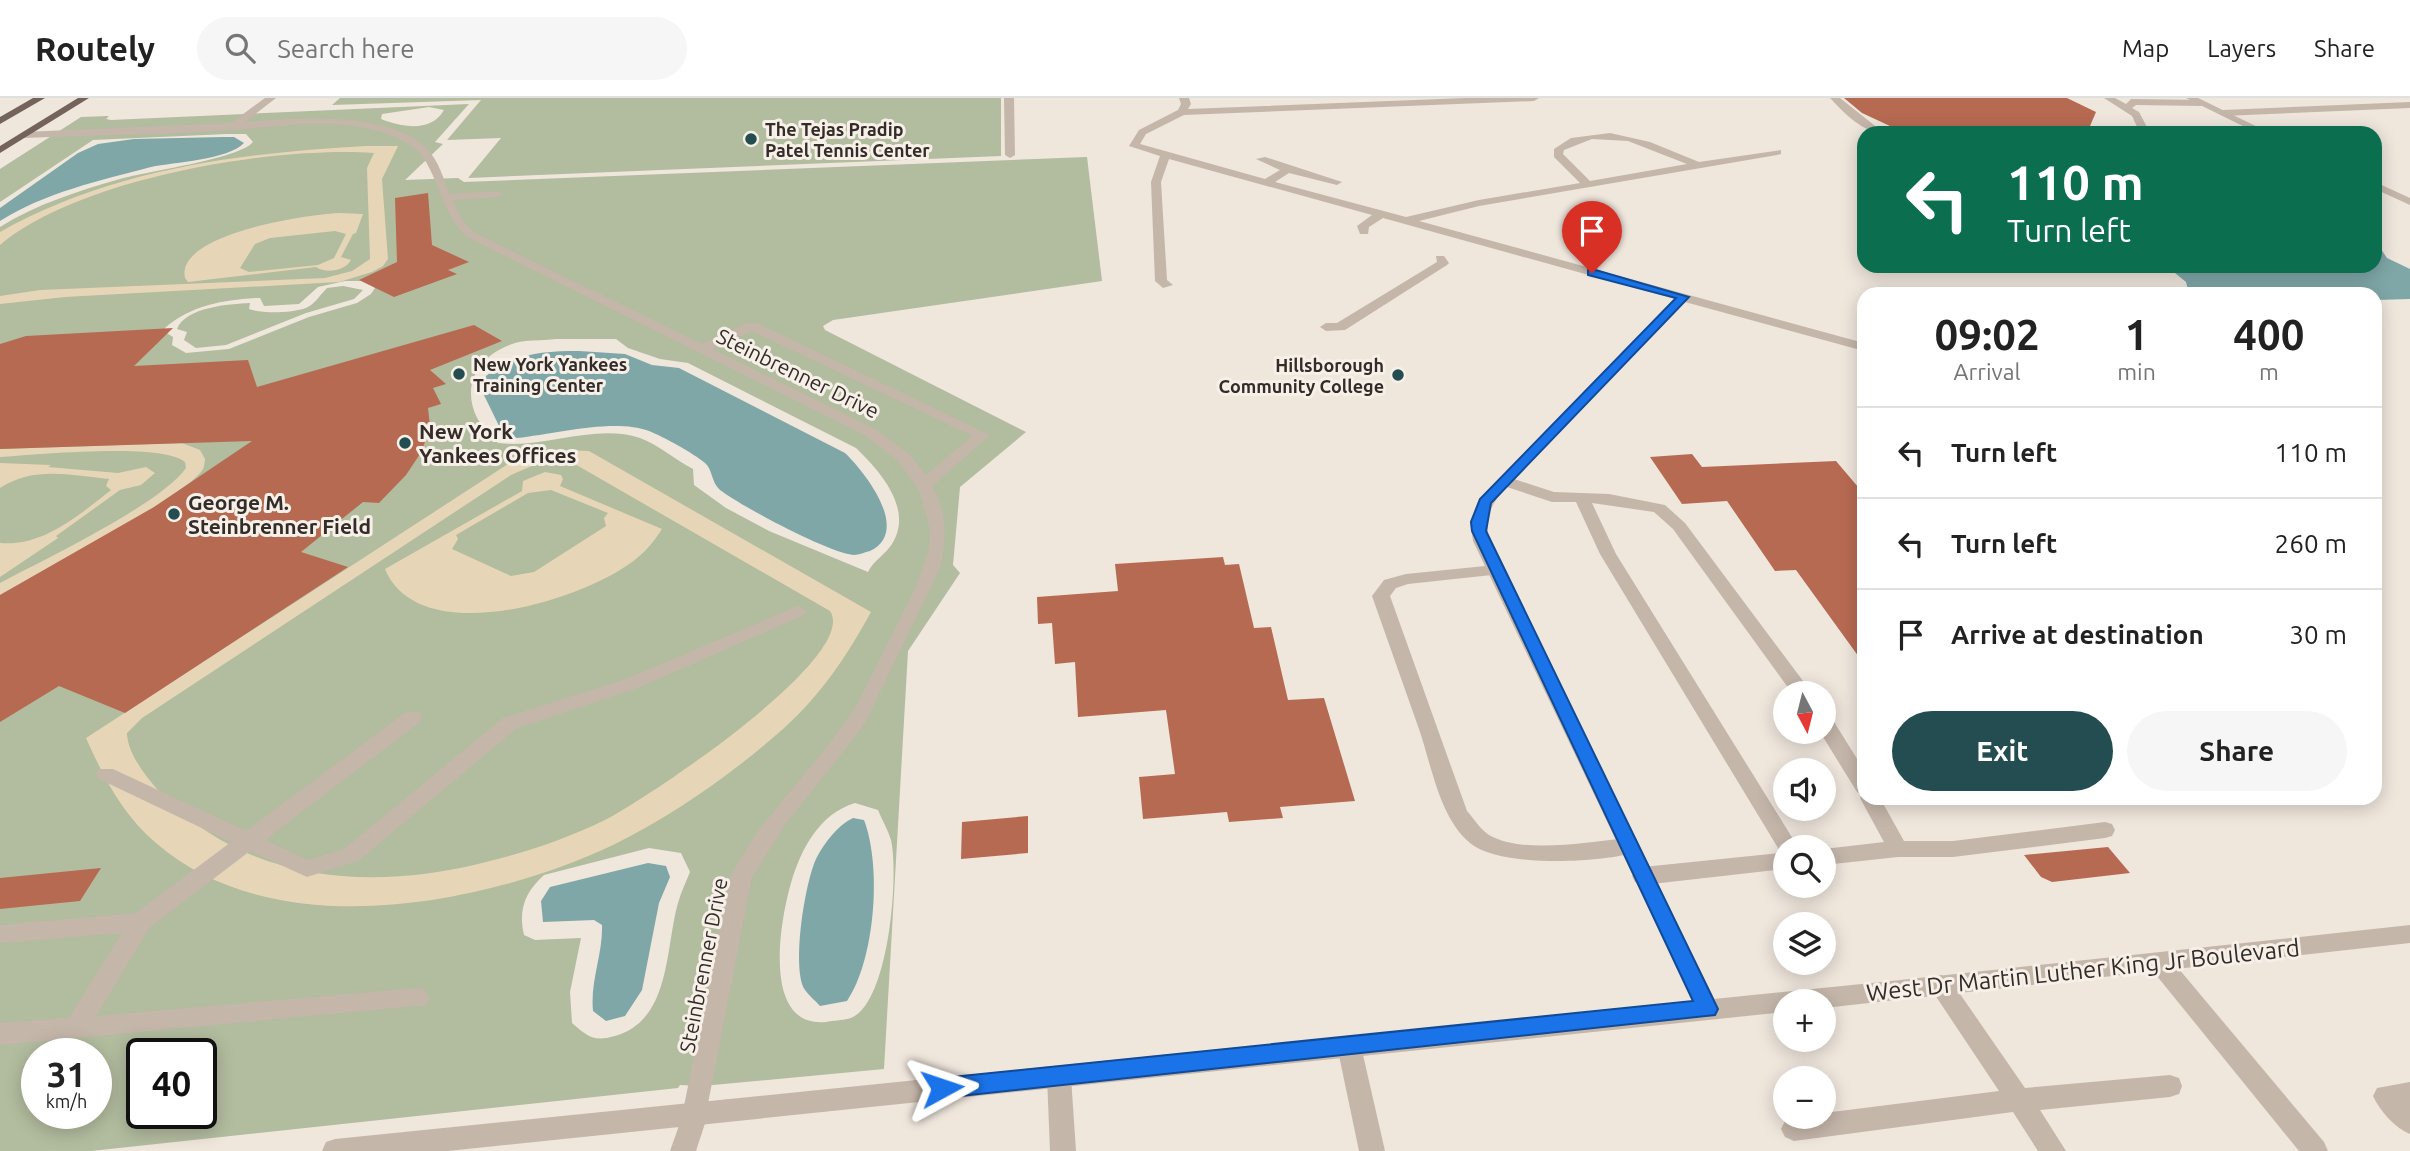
<!DOCTYPE html>
<meta charset="utf-8">
<style>
:root{--surface:#fff;--page:#f6f6f6;--text:#222;--muted:#767676;--line:#e0e0e0;--accent:#234d50}
body{margin:0;font-family:Ubuntu,sans-serif;background:var(--page);color:var(--text);height:100vh;display:flex;flex-direction:column;font-size:26px;white-space:nowrap}
*{box-sizing:border-box;margin:0}
p{font-size:23px;color:var(--muted)}
.icon{flex:none;width:38px;height:38px;fill:none;stroke:currentColor;stroke-width:2;stroke-linecap:round;stroke-linejoin:round}
.map{position:relative;flex:1;overflow:hidden}
.details{position:absolute;left:1857px;top:189px;width:525px;height:518px;display:flex;flex-direction:column;background:var(--surface);border-radius:21px;box-shadow:0 4px 18px #0003}
.details>*{flex:none}
.hud{position:absolute;left:1857px;top:28px;width:525px;height:147px;border-radius:21px;box-shadow:0 4px 18px #0003;background:#0b6e4f;color:#fff;overflow:hidden}
.needle{width:46px;rotate:173deg}
.fabs{position:absolute;left:1773px;top:583px;display:grid;gap:14px}
.fabs a{display:grid;place-items:center;width:63px;height:63px;border-radius:50%;background:var(--surface);box-shadow:0 4px 18px #0003;font-size:35px}
.speed{position:absolute;left:21px;top:940px;display:flex;gap:14px;font-size:35px;font-weight:700;text-align:center}
.speed>*{display:grid;place-content:center;width:91px;height:91px;border-radius:50%;background:var(--surface);box-shadow:0 4px 18px #0003;line-height:1}
.speed small{font-size:18px;font-weight:400}
.speed .limit{border:4px solid #111;border-radius:10px;background:#fff;color:#111}
.pin{position:absolute;display:grid;place-items:center;width:60px;height:60px;color:#fff;margin:-72px -30px;border-radius:50% 50% 50% 0;rotate:-45deg;box-shadow:0 0 7px #0007}
.pin .icon{rotate:45deg}
.me{position:absolute;width:77px;margin:-38px;rotate:85deg;stroke-linejoin:round;filter:drop-shadow(0 0 5px #0008)}
.turn{display:flex;align-items:center;gap:24px;height:147px;padding:0 35px;font-size:32px}
.turn .icon{width:91px;height:91px;stroke-width:2.5}
.turn b{display:block;font-size:49px;line-height:60px}
.eta{display:flex;justify-content:space-evenly;align-items:center;height:119px;text-align:center}
.eta b{font-size:42px;font-weight:700;line-height:49px}
.action{display:flex;gap:14px;margin-top:auto;padding:14px 35px}
.action a{flex:1;height:80px;border-radius:42px;background:var(--accent);color:#fff;font-size:28px;font-weight:700;line-height:80px;text-align:center}
.action a+a{background:var(--page);color:var(--text)}
ul{padding:0;list-style:none}
li{display:flex;align-items:center;gap:21px;height:91px;padding:0 35px;border-top:2px solid var(--line)}
li div{flex:1}
li b{display:block;font-size:26px}
li em{font-style:normal}
header{display:flex;align-items:center;gap:42px;box-sizing:border-box;height:98px;padding:0 35px;background:var(--surface);border-bottom:2px solid var(--line)}
header strong{font-size:33px}
nav{display:flex;gap:38px;margin-inline-start:auto;font-size:24px}
.search{width:490px;height:63px;background:var(--page);display:flex;align-items:center;gap:18px;box-sizing:border-box;padding:0 24px;border-radius:38px;color:var(--muted);font-size:26px}
.map>svg:first-child{display:block}
.green{fill:#b2bc9e;fill-rule:evenodd}
.sand{fill:#e6d6b7;fill-rule:evenodd}
.water{fill:#7fa7a8}
.building{fill:#b76a52}
.lines{fill:none;stroke-linecap:round;stroke-linejoin:round}
.service{fill:#c5b6aa;fill-rule:evenodd}
.minor{fill:#c5b6aa;fill-rule:evenodd}
.tertiary{fill:#c5b6aa;fill-rule:evenodd}
.primary{fill:#74635b;fill-rule:evenodd}
.route{fill:#1a73e8;stroke:#114b97;stroke-width:2}
.poi-dot{fill:#234d50;stroke:#f7f0e8;stroke-width:2.5}
.labels{text-anchor:middle;dominant-baseline:central;stroke-width:6;stroke-linejoin:round;paint-order:stroke}
.far-poi-label{font-size:18px;font-weight:bold;fill:#342c28;stroke:#f7f0e8;text-anchor:start}
.street-label{font-size:21px;fill:#342c28;stroke:#f7f0e8}
.poi-label{font-size:21px;font-weight:bold;fill:#342c28;stroke:#f7f0e8;text-anchor:start}
.near-street-label{font-size:24px;fill:#342c28;stroke:#f7f0e8}
</style>
<header>
<strong>Routely</strong>
<div class="search"><svg class="icon" aria-label="search" viewBox="0 0 24 24"><circle cx="10" cy="10" r="6"/><path d="M15 15l6 6"/></svg>Search here</div>
<nav><a>Map</a><a>Layers</a><a>Share</a></nav>
</header>
<div class="map">
<svg width="2410" height="1053" viewBox="0 0 2410 1053">
<rect width="100%" height="100%" fill="#efe6dc"/>
<g class="green">
<polygon points="340,0 1001,0 1001,58 468,80 501,40 447,42 481,2 332,7"/>
<path d="M 469,6 L 435,44 L 443,46 L 405,82 L 458,80 L 464,84 L 1087,59 L 1102,183 L 833,222 L 823,228 L 825,232 L 1026,334 L 960,389 L 953,467 L 960,475 L 908,553 L 884,971 L 702,988 L 680,987 L 678,990 L 91,1053 L 0,1053 L 0,129 C 37,106 78,93 120,81 C 148,73 239,61 253,44 L 246,36 L 227,36 L 93,42 L 0,104 L 0,71 L 81,19 L 109,18 L 106,21 L 111,22 ZM 429,9 L 444,12 C 431,35 402,29 381,21 L 382,16 ZM 345,183 L 366,183 L 375,190 L 371,196 L 357,205 L 309,219 L 229,251 L 186,255 L 172,247 L 173,239 L 165,234 L 165,230 C 190,208 222,202 255,200 L 260,200 L 264,208 L 299,206 L 318,189 ZM 556,241 L 616,241 L 628,250 L 660,261 L 688,265 L 856,350 C 880,373 914,411 892,446 C 885,457 874,462 868,474 L 769,433 L 726,410 L 694,387 L 693,371 C 675,362 659,347 640,340 C 595,325 544,351 498,345 C 458,312 462,264 512,246 C 524,241 542,243 556,241 ZM 855,705 L 878,712 C 882,722 888,732 891,742 C 899,777 889,901 853,919 C 848,922 839,922 832,923 C 761,937 779,826 791,785 C 801,751 819,716 855,705 ZM 649,750 L 681,755 L 690,774 C 686,784 681,794 678,805 C 665,851 671,922 615,938 C 594,944 588,939 572,925 L 570,894 L 581,840 L 535,842 L 524,837 C 518,812 525,794 544,777 ZM 37,956 L 96,956 L 96,1015 L 37,1015 ZM 142,956 L 201,956 L 201,1015 L 142,1015 Z"/>
<path d="M 343,188 L 363,192 L 354,201 L 306,215 L 226,247 L 196,250 L 184,242 L 187,234 L 177,231 C 186,209 229,206 250,205 L 249,211 C 262,216 292,215 306,210 C 315,206 320,197 327,190 Z"/>
</g>
<g class="sand">
<path d="M 366,48 L 398,48 L 382,81 L 388,161 L 383,168 L 372,174 L 339,184 L 65,199 L 0,206 L 0,198 L 40,192 L 325,180 L 352,173 L 370,161 L 367,70 L 374,55 C 272,48 80,80 0,147 L 0,134 C 112,71 240,55 366,48 Z"/>
<path d="M 340,115 L 363,116 L 356,135 L 353,136 L 341,159 L 351,162 C 345,173 326,176 316,169 L 188,184 L 185,180 C 175,135 311,116 340,115 ZM 335,133 L 346,136 L 334,160 L 318,167 L 249,174 L 240,170 L 255,146 L 270,140 Z"/>
<path d="M 182,345 L 200,352 L 205,361 C 205,361 204,371 203,371 C 190,396 34,478 0,497 L 0,485 C 43,462 161,406 186,370 L 185,364 C 161,344 35,357 0,359 L 0,351 Z"/>
<path d="M 560,352 L 589,353 L 871,514 C 847,558 820,598 783,631 C 732,676 674,717 613,747 C 483,808 275,848 156,745 C 122,716 104,680 86,640 L 508,366 L 536,355 ZM 560,363 L 573,365 L 830,513 C 861,559 642,704 603,723 C 564,742 520,756 478,766 C 379,790 269,785 187,719 C 166,703 127,663 127,635 L 142,620 L 511,377 L 534,367 Z"/>
<path d="M 0,365 L 51,367 L 48,369 L 118,375 L 146,369 L 155,375 L 141,387 L 120,392 L 56,438 L 58,440 L 0,479 L 0,445 C 43,449 79,417 111,392 L 106,388 L 109,381 C 71,377 33,368 0,390 Z"/>
<path d="M 545,374 L 561,377 L 563,381 L 560,388 L 662,431 C 655,442 647,452 637,460 C 587,502 419,554 385,471 L 522,393 L 523,383 ZM 551,392 L 608,415 L 604,420 L 606,428 L 534,474 L 511,478 L 452,451 L 458,441 L 456,437 L 528,395 Z"/>
</g>
<g class="water">
<path d="M 223,39 L 234,39 L 244,45 C 228,62 174,64 151,69 C 101,82 44,95 0,123 L 0,110 L 78,55 L 98,46 L 134,41 Z"/>
<polygon points="2375,142 2387,160 2410,171 2410,201 2375,202 2375,196 2196,196 2188,192 2186,184 2175,175 2149,168 2375,168"/>
<path d="M 579,253 L 625,256 L 652,267 L 679,270 L 845,355 C 864,373 912,433 870,453 C 865,454 859,457 854,457 C 829,455 741,408 720,392 C 711,384 713,372 705,365 C 693,355 664,339 649,333 C 614,320 555,336 517,340 L 502,334 L 482,293 L 486,278 C 514,255 544,253 579,253 Z"/>
<path d="M 853,720 L 864,722 C 882,769 875,862 847,903 L 820,908 C 816,903 809,898 805,892 C 791,871 805,782 817,759 C 825,744 837,728 853,720 Z"/>
<path d="M 648,765 L 666,768 L 670,779 L 659,805 L 642,892 L 625,918 L 606,923 L 593,913 C 590,883 603,856 602,827 L 594,822 L 543,824 L 541,803 L 550,789 Z"/>
</g>
<g class="building">
<polygon points="1844,0 2067,0 2096,14 2087,35 1905,35 1862,15"/>
<polygon points="428,95 432,147 469,164 448,172 457,176 394,199 359,182 397,164 395,100"/>
<polygon points="474,227 502,243 430,272 446,286 433,290 441,306 428,310 430,328 422,353 406,377 379,405 363,404 301,454 348,469 125,615 59,588 0,624 0,497 154,409 252,343 0,351 0,246 26,238 173,230 134,268 248,262 257,289"/>
<polygon points="1692,356 1702,369 1836,363 1864,396 1864,566 1796,472 1775,473 1727,403 1682,406 1650,359"/>
<polygon points="1223,459 1225,467 1239,466 1254,530 1271,529 1288,602 1324,600 1355,703 1280,709 1283,720 1229,724 1227,714 1143,721 1139,679 1175,676 1166,612 1078,619 1075,564 1055,566 1052,525 1038,526 1037,499 1118,493 1115,466"/>
<polygon points="1028,718 1028,755 961,761 962,724"/>
<polygon points="2108,749 2130,775 2052,784 2041,779 2024,757"/>
<polygon points="101,770 80,803 0,811 0,780"/>
</g>
<g class="lines">
<g class="service">
<path d="M 265,0 L 276,0 L 245,24 C 293,20 392,12 428,52 C 439,64 444,81 449,96 L 498,93 L 503,96 L 498,99 L 452,102 L 464,125 L 475,135 L 702,246 L 747,225 L 757,225 L 990,337 L 932,388 C 948,415 947,443 939,472 L 864,627 L 785,727 L 752,779 L 705,1021 L 696,1025 L 687,1021 L 683,1013 L 730,778 L 757,734 L 829,646 L 855,610 L 916,489 L 929,450 L 930,430 L 919,392 L 898,363 L 865,337 L 467,139 C 437,112 438,64 410,47 C 359,15 287,28 232,32 C 163,37 93,37 24,40 L 19,37 L 24,34 L 231,25 ZM 752,233 L 973,338 L 926,377 L 909,356 L 875,331 L 712,251 Z"/>
<polygon points="1004,0 1014,0 1015,57 1010,60 1005,57"/>
<path d="M 1179,0 L 1189,0 L 1191,6 L 1188,11 L 1465,0 L 1539,0 L 1534,3 L 1184,17 L 1146,36 L 1140,46 L 1265,81 L 1280,72 L 1256,61 L 1265,59 L 1342,84 L 1337,87 L 1289,75 L 1275,84 L 1406,119 L 1479,102 L 1580,85 L 1554,59 L 1554,51 L 1571,40 L 1610,35 L 1650,44 L 1699,64 L 1781,52 L 1781,56 L 1777,57 L 1479,108 L 1419,123 L 1864,245 L 1864,253 L 1685,204 L 1514,381 L 1554,394 L 1609,396 L 1665,407 L 1685,425 L 1809,591 L 1811,595 L 1792,595 L 1673,431 L 1654,414 L 1592,405 L 1616,456 L 1798,749 L 1785,749 L 1785,771 L 1643,787 L 1635,784 L 1632,778 L 1635,772 L 1643,769 L 1781,755 L 1600,456 L 1576,404 L 1552,404 L 1507,389 C 1490,407 1485,418 1489,443 L 1481,448 L 1473,443 L 1470,424 L 1479,401 L 1675,201 L 1383,120 L 1369,129 L 1368,136 L 1360,136 L 1357,128 L 1372,117 L 1169,61 L 1161,84 L 1167,182 L 1173,187 L 1163,190 L 1155,183 L 1151,84 L 1160,58 L 1129,48 L 1139,32 L 1178,12 L 1181,6 ZM 1592,41 L 1628,43 L 1687,66 L 1590,83 L 1563,56 L 1564,52 Z"/>
<path d="M 1830,0 L 1840,0 L 1884,35 C 1863,35 1844,15 1830,0 Z"/>
<polygon points="2104,0 2115,0 2126,6 2131,1 2201,2 2206,5 2201,8 2136,7 2132,10 2139,14 2150,35 2140,35 2132,18"/>
<polygon points="1436,158 1444,158 1449,165 1447,167 1345,232 1326,233 1320,229 1326,225 1337,225 1437,164"/>
<path d="M 1495,467 L 1501,468 L 1503,472 L 1501,476 L 1408,486 L 1396,490 L 1390,498 L 1467,713 C 1474,721 1480,731 1489,737 C 1523,757 1591,743 1629,740 L 1636,742 L 1640,748 L 1636,754 C 1601,765 1499,770 1470,745 C 1440,720 1432,670 1420,634 C 1404,589 1388,543 1372,498 L 1384,482 L 1406,476 Z"/>
<polygon points="798,508 807,513 804,517 640,589 517,630 358,763 307,779 250,753 149,830 96,918 418,890 426,893 430,900 426,907 0,947 0,925 69,920 122,835 0,845 0,827 136,815 231,744 99,681 96,676 99,671 113,671 246,733 406,614 420,614 422,619 420,624 265,742 308,762 344,751 503,620 626,581"/>
<polygon points="1824,617 1831,619 1864,672 1864,700 1880,700 1904,743 1953,743 2105,724 2112,726 2115,732 2112,738 2105,740 1953,759 1898,759 1824,767 1824,751 1884,744 1860,700 1862,696 1857,694 1820,634 1824,634"/>
<polygon points="1941,877 1949,880 2025,990 2170,977 2179,980 2182,988 2179,996 2170,999 2040,1012 2066,1053 2038,1053 2013,1014 1794,1043 1785,1039 1781,1031 1785,1023 1798,1018 1824,1018 1824,1015 1999,993 1933,894 1929,887 1933,880"/>
<polygon points="1059,968 1068,971 1071,979 1076,1053 1050,1053 1047,979 1050,971"/>
<path d="M 2410,984 L 2410,1036 C 2395,1030 2380,1013 2373,998 L 2377,990 Z"/>
</g>
<g class="minor">
<polygon points="2410,4 2410,10 2223,18 2218,15 2223,12"/>
<polygon points="1481,438 1489,443 1716,904 1720,911 1716,918 1708,921 1700,918 1473,443"/>
<polygon points="2160,855 2168,858 2324,1044 2328,1053 2299,1053 2152,872 2149,865 2152,858"/>
<polygon points="1349,937 1358,940 1361,948 1385,1053 1359,1053 1337,948 1340,940"/>
<polygon points="696,1001 705,1005 709,1013 696,1053 670,1053 687,1005"/>
</g>
<g class="tertiary">
<polygon points="2186,0 2198,0 2270,35 2257,35"/>
<polygon points="2375,84 2410,100 2410,107 2375,91"/>
<polygon points="2410,827 2410,845 1824,910 1824,903 1785,903 1785,914 448,1053 322,1053 326,1044 335,1041 1891,883"/>
</g>
<g class="primary">
<polygon points="33,0 45,0 0,26 0,19"/>
<polygon points="78,0 89,0 0,55 0,48"/>
</g>
</g>
<polygon class="route" points="1592,171 1689,199 1491,405 1486,433 1718,911 1715,917 942,1000 934,997 931,990 934,983 942,980 1693,903 1472,433 1471,424 1480,401 1676,200 1588,177 1588,172"/>
<g class="poi-dot">
<circle cx="751" cy="41" r="7"/>
<circle cx="459" cy="276" r="7"/>
<circle cx="1398" cy="277" r="7"/>
<circle cx="405" cy="345" r="7"/>
<circle cx="174" cy="416" r="7"/>
</g>
<g class="labels">
<g class="far-poi-label">
<text x="765" y="31">The Tejas Pradip<tspan x="765" dy="21">Patel Tennis Center</tspan></text>
<text x="473" y="266">New York Yankees<tspan x="473" dy="21">Training Center</tspan></text>
<text x="1384" y="267" text-anchor="end">Hillsborough<tspan x="1384" dy="21">Community College</tspan></text>
</g>
<g class="street-label">
<text transform="translate(798 275) rotate(26)">Steinbrenner Drive</text>
<text transform="translate(703 867) rotate(-79)">Steinbrenner Drive</text>
</g>
<g class="poi-label">
<text x="419" y="333">New York<tspan x="419" dy="24">Yankees Offices</tspan></text>
<text x="188" y="404">George M.<tspan x="188" dy="24">Steinbrenner Field</tspan></text>
</g>
<g class="near-street-label">
<text transform="translate(2083 872) rotate(-6)">West Dr Martin Luther King Jr Boulevard</text>
</g>
</g>
</svg>
<div class="fabs">
<a><svg class="needle" viewBox="-14 -14 28 28"><path d="M0-13l5 13h-10z" fill="#e53935"/><path d="M0 13l5-13h-10z" fill="#767676"/></svg></a>
<a><svg class="icon" aria-label="sound" viewBox="0 0 24 24"><path d="M4 9h4l5-4v14l-5-4H4zM17 9q2 3 0 6"/></svg></a>
<a><svg class="icon" aria-label="search" viewBox="0 0 24 24"><circle cx="10" cy="10" r="6"/><path d="M15 15l6 6"/></svg></a>
<a><svg class="icon" aria-label="layers" viewBox="0 0 24 24"><path d="M12 4l9 5-9 5-9-5zM3 14l9 5 9-5"/></svg></a>
<a>+</a>
<a>−</a>
</div>
<div class="speed"><div>31<small>km/h</small></div><div class="limit">40</div></div>
<div class="pin" style="left:1592px;top:175px;background:#d93025"><svg class="icon" aria-label="arrive" viewBox="0 0 24 24"><path d="M6 21V4h12l-3 4 3 4H6"/></svg></div>
<svg class="me" style="left:942px;top:990px" viewBox="-20 -20 40 40"><path d="M0-17L14 15 0 8-14 15z" fill="#1a73e8" stroke="#fff" stroke-width="4"/></svg>
<div class="hud">
<div class="turn"><svg class="icon" aria-label="left" viewBox="0 0 24 24"><path d="M17 20v-9H6M10 6l-5 5 5 5"/></svg><div><b>110 m</b>Turn left</div></div>
</div>
<section class="details">
<div class="eta">
<div><b>09:02</b><p>Arrival</p></div>
<div><b>1</b><p>min</p></div>
<div><b>400</b><p>m</p></div>
</div>
<ul>
<li><svg class="icon" aria-label="left" viewBox="0 0 24 24"><path d="M17 20v-9H6M10 6l-5 5 5 5"/></svg><div><b>Turn left</b></div><em>110 m</em></li>
<li><svg class="icon" aria-label="left" viewBox="0 0 24 24"><path d="M17 20v-9H6M10 6l-5 5 5 5"/></svg><div><b>Turn left</b></div><em>260 m</em></li>
<li><svg class="icon" aria-label="arrive" viewBox="0 0 24 24"><path d="M6 21V4h12l-3 4 3 4H6"/></svg><div><b>Arrive at destination</b></div><em>30 m</em></li>
</ul>
<div class="action"><a>Exit</a><a>Share</a></div>
</section>
</div>
